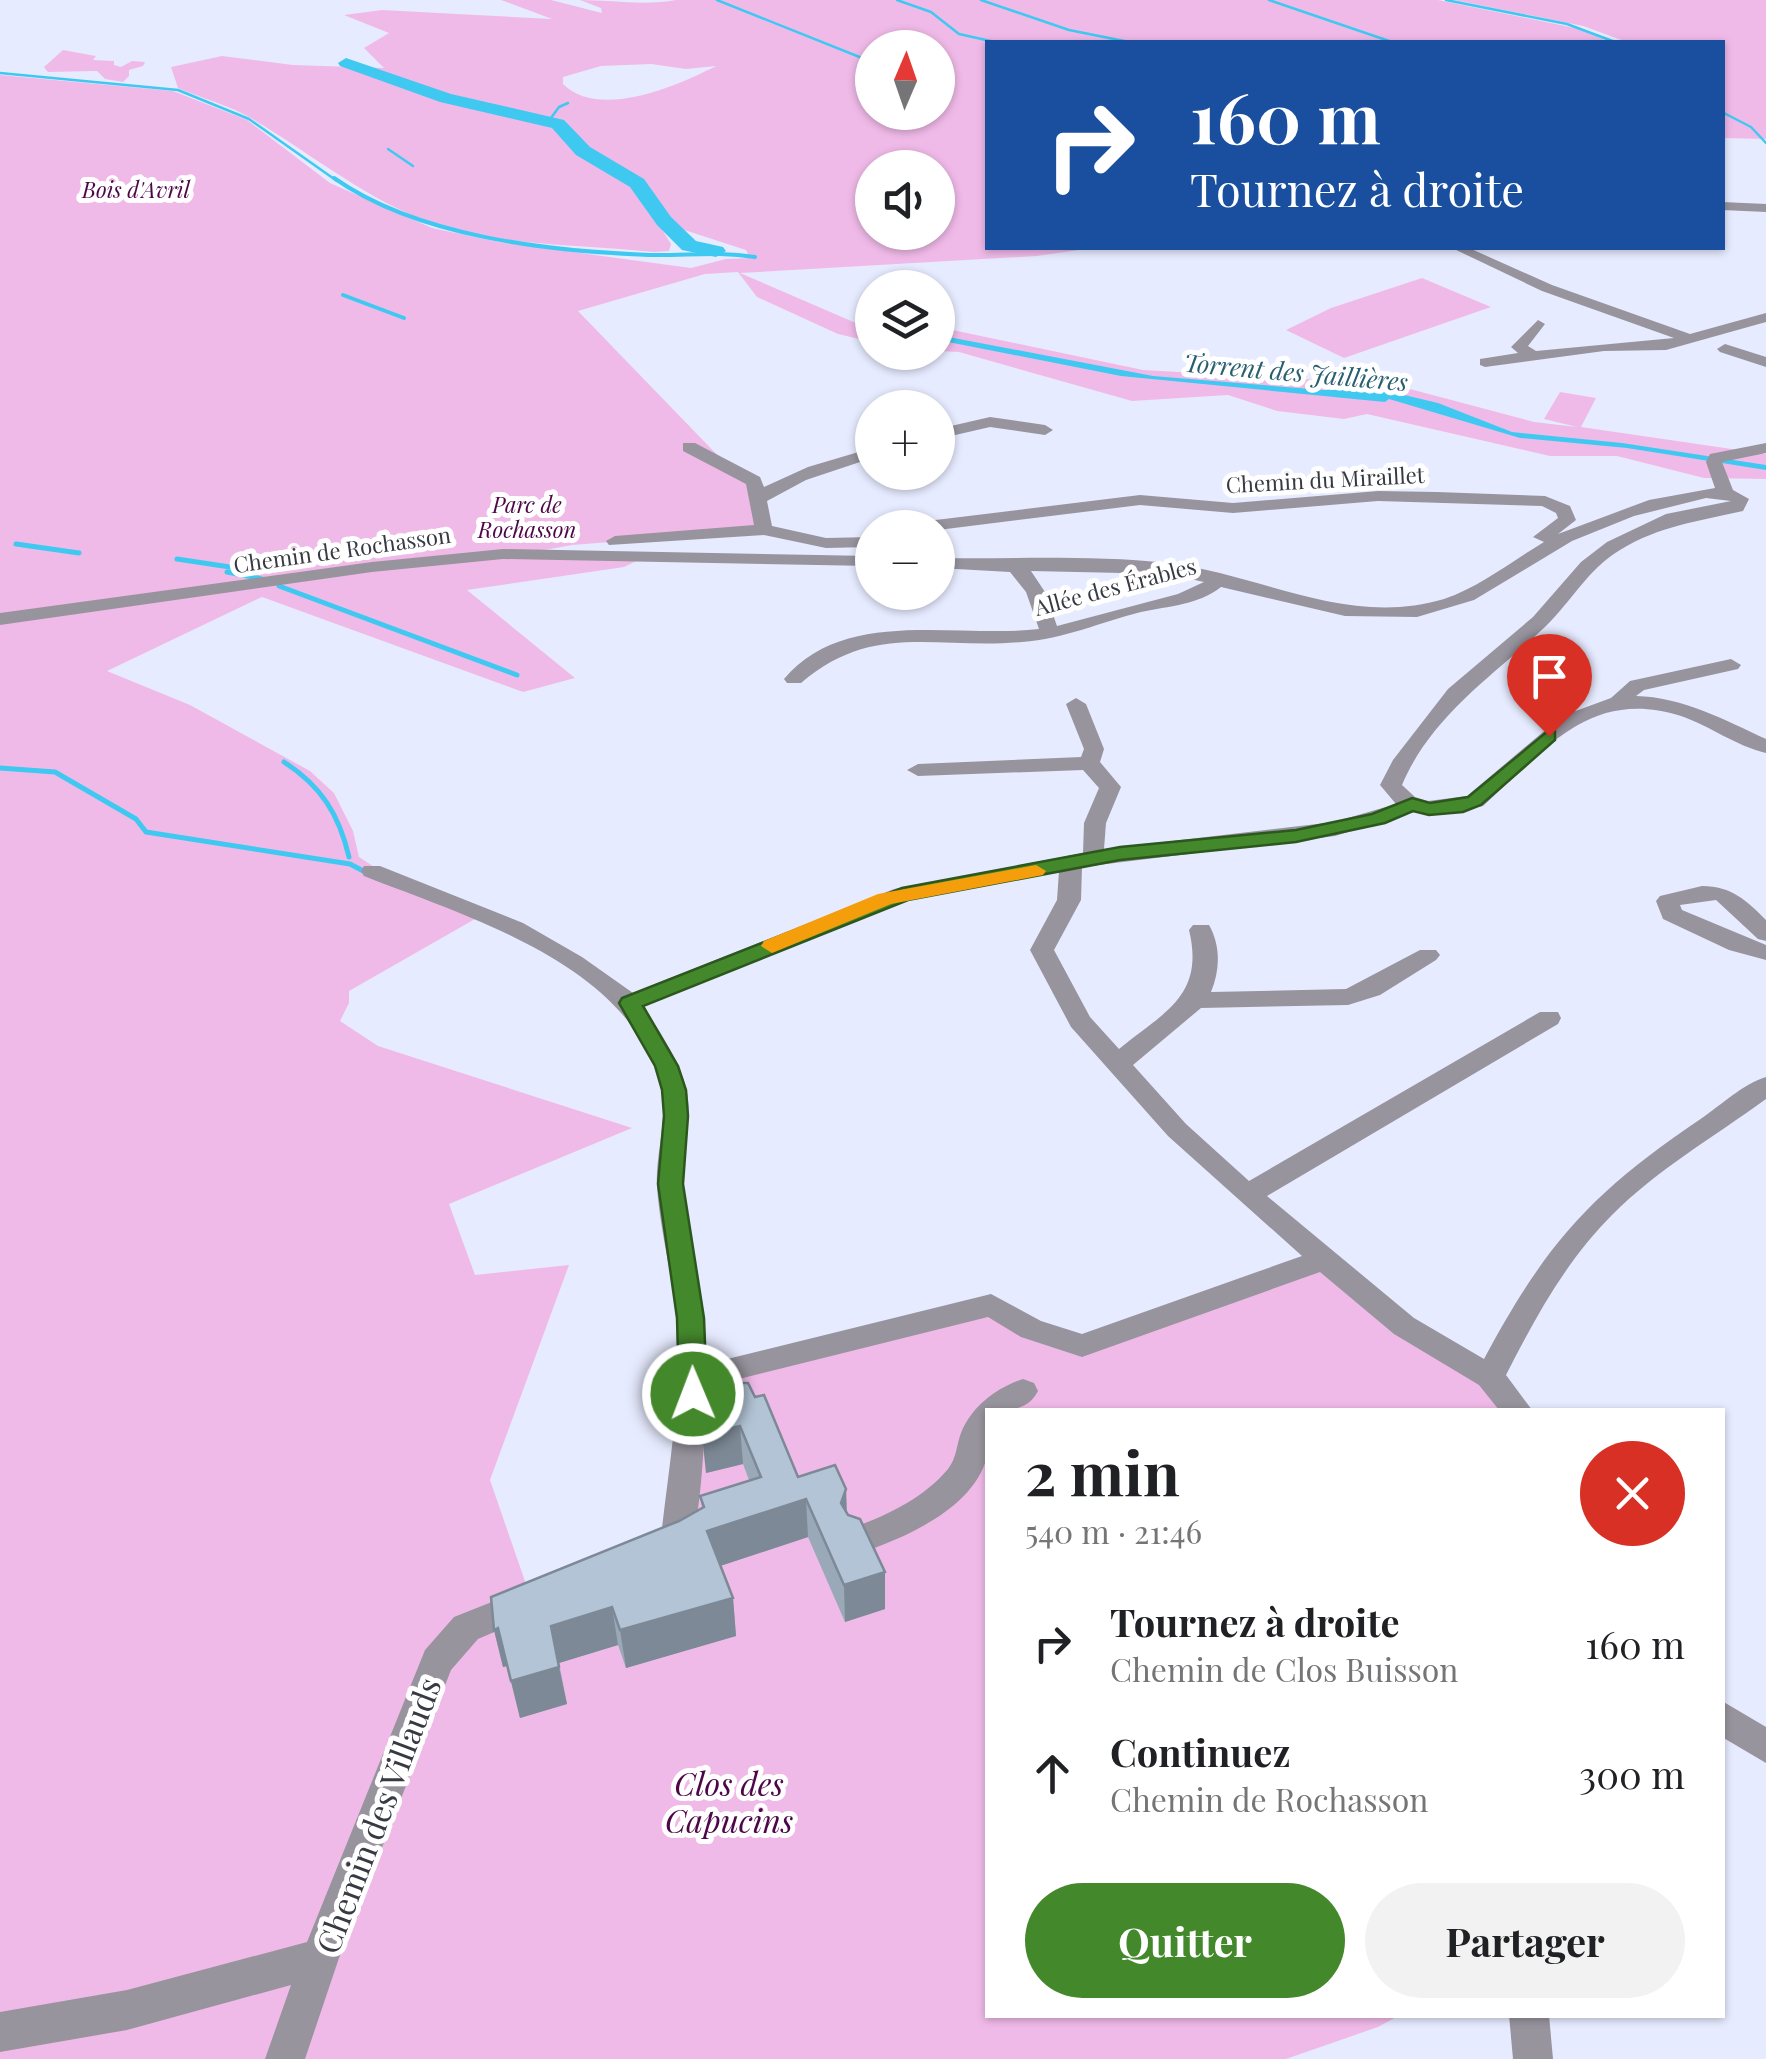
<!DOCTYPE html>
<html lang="fr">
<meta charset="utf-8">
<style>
:root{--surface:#fff;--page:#f2f2f2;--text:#202124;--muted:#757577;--accent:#44882c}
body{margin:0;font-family:"Playfair Display",serif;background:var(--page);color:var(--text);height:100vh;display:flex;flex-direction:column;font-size:38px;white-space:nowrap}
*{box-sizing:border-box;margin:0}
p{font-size:32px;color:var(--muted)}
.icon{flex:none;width:55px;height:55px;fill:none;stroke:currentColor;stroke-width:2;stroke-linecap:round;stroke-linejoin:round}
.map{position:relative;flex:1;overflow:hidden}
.sheet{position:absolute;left:985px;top:1408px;width:740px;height:610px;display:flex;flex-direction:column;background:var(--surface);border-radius:0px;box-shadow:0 2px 8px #0004}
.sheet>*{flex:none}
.hud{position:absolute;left:985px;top:40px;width:740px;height:210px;border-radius:0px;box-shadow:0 2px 8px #0004;background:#1a4fa0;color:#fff;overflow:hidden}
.needle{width:65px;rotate:2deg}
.controls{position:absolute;left:855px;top:30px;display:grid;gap:20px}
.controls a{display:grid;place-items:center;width:100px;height:100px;border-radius:50%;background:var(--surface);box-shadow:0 2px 8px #0004;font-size:50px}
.pin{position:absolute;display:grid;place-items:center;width:85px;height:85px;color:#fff;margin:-102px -42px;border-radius:50% 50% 50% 0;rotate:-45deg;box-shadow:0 0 10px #0007}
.pin .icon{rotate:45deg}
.me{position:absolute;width:110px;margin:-55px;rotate:359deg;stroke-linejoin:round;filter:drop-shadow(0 0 8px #0008)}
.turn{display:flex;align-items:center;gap:35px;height:210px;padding:0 40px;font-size:45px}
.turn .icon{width:130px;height:130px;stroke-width:2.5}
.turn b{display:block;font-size:70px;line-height:85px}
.round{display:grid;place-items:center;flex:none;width:105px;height:105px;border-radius:52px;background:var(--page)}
.summary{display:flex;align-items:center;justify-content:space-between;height:170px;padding:0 40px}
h1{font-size:60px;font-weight:700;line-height:75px}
.button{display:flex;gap:20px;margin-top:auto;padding:20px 40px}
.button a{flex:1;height:115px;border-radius:60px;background:var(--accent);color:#fff;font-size:40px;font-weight:700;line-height:115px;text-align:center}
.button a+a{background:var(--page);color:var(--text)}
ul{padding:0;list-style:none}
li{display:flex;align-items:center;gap:30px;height:130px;padding:0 40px}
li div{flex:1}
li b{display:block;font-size:38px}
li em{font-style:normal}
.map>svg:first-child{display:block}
.green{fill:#f0bae8;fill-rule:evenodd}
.water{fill:#3fc9f1}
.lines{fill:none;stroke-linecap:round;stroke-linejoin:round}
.stream-far2{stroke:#3fc9f1;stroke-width:2.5}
.stream-far1{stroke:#3fc9f1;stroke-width:4}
.stream{stroke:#3fc9f1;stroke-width:5}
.river{fill:#3fc9f1;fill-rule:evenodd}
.minor{fill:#98949e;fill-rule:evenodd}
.wall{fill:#99a9b8}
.shaded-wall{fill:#7d8996}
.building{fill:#b2c4d6;stroke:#7d8996;stroke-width:2.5}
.route{fill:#44882c;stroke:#2c581d;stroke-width:2.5}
.slow{fill:#f59e0b}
.labels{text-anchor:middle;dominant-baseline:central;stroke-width:10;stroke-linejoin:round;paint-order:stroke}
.far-park-label{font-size:22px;font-style:italic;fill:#4d0648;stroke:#fff}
.far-street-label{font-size:22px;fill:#383a43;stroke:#fff}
.far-water-label{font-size:25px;font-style:italic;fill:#285e6f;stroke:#fff}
.near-park-label{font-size:32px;font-style:italic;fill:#4d0648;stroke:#fff}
.near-street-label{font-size:32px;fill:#383a43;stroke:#fff}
</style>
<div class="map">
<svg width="1766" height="2059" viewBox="0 0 1766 2059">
<rect width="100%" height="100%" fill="#e7ebff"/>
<g class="green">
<path d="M 501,0 L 551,0 L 602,13 L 601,8 L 580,0 C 613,0 644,6 676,0 L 1438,0 L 1580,29 L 1609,42 L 988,42 L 988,248 L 1093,248 L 1037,256 L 740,273 L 872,330 L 872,342 L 838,334 L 757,297 L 738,272 L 705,274 L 578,311 L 724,462 L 747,475 L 764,530 L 572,545 L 539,551 L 647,556 L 624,567 L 467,590 L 575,678 L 523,692 L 262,597 L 107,671 L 190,705 L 310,771 L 334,793 L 353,831 L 359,857 L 388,876 L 482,915 L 349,991 L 349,1003 L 340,1021 L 378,1046 L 632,1128 L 449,1204 L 475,1275 L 569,1265 L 490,1480 L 528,1590 L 671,1545 L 693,1379 L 991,1305 L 1082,1346 L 1322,1260 L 1517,1410 L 988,1410 L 988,2015 L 1400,2015 L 1378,2027 L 1286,2059 L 0,2059 L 0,75 L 173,91 L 247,120 L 330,183 L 432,228 L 499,242 L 691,268 L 726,259 L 750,258 L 746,250 L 678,228 L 668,218 L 661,228 L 671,244 L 669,251 L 654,252 C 587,245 496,246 434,224 C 366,200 311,153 249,117 C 228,105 201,98 178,88 L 171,67 L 222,56 L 293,65 L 384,68 L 364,48 L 389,33 L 344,15 L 382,10 L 552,19 ZM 872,48 L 938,48 L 938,112 L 872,112 ZM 651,64 L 686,69 L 716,66 C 677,86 599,120 563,84 L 563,77 L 601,66 ZM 872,168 L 938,168 L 938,232 L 872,232 Z"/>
<polygon points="1454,0 1766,0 1766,139 1723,138 1722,42 1627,42 1583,26"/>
<polygon points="63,50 96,56 93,60 114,61 114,65 121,67 132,61 145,62 143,66 129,70 129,76 123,82 105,79 97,71 48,72 44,67"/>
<polygon points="1422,278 1491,307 1344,358 1286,330 1331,308"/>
<polygon points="938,327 1143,370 1391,384 1534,422 1577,427 1544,419 1560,392 1596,398 1581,427 1766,454 1766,479 1704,478 1617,456 1550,456 1367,414 1344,419 1277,411 1228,395 1132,401 959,352 938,351"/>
</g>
<polygon class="water" points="938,335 1153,376 1323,390 1379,389 1438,403 1512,432 1622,443 1766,465 1766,470 1627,448 1520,438 1389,399 1385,402 1121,376 938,340"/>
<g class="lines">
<g class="stream-far2">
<polyline points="717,0 872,62"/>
<polyline points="897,0 931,12 959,34 995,42"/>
<polyline points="981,0 1069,30 1129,42"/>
<polyline points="1269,0 1392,42"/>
<polyline points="1446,0 1567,24 1615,42"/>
<polyline points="0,73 178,90 249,119 337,181"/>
<polyline points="1722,112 1751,127 1766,143"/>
<polyline points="548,122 559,107 568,103"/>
<polyline points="388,149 413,166"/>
</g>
<g class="stream-far1">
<path d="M 334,178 C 418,237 548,251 649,255 C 686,256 717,251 755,257"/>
<polyline points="343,295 404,318"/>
</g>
<g class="stream">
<polyline points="16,544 79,553"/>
<polyline points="177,559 230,567 241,575"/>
<polyline points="227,572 262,579"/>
<polyline points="279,586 517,675"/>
<path d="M 284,762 C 321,786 339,814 349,857"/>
<polyline points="0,768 55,772 136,819 146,832 350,864 369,874"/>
</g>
<polygon class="river" points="346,58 451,94 564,120 590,147 644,179 671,217 696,241 723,247 726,251 716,257 682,250 657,225 630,187 576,155 552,128 440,102 340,66 338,63"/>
<g class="minor">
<polygon points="1722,202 1766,204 1766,212 1722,210"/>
<polygon points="1452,248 1469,248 1552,285 1690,334 1766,313 1766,322 1666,350 1604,351 1485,367 1480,365 1480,359 1518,353 1511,347 1538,320 1545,324 1528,346 1536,351 1674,338 1542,291"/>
<polygon points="1725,344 1766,357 1766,367 1720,352 1717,349"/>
<polygon points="990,417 1045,425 1053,430 1045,435 990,427 938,439 938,429"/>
<polygon points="683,443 695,443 760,477 764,487 808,467 872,448 872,458 806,480 767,501 772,526 826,538 872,537 872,547 826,548 764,535 609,545 606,541 615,536 754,525 746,484 683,451"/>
<path d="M 1766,443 L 1766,453 L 1722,462 L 1733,490 L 1749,499 L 1743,511 C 1699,521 1659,526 1620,550 C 1588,569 1571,602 1545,627 C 1493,676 1431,716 1402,785 L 1415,797 L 1428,801 L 1467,796 L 1562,716 L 1611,698 L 1630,681 L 1731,659 L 1741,665 L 1738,669 L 1644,690 L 1636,696 C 1682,697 1725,720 1766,739 L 1766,753 C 1736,746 1710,726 1681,716 C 1589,687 1544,751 1483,806 L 1440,815 L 1414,812 L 1335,836 L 1082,867 L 1081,900 L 1054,950 L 1090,1017 L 1119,1049 C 1164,1012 1205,996 1189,930 L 1193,925 L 1209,925 C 1221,946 1220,970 1211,992 L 1346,989 L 1420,950 L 1436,950 L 1440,955 L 1436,960 L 1380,995 L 1348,1005 L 1201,1008 L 1133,1065 L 1186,1124 L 1249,1181 L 1540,1012 L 1558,1012 L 1561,1018 L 1558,1024 L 1267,1196 L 1414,1318 L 1484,1359 C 1546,1243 1592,1192 1702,1118 C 1721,1105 1743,1084 1766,1077 L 1766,1099 C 1714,1137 1658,1169 1612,1215 C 1566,1261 1535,1318 1506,1375 L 1532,1410 L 1499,1410 L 1479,1385 L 1394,1334 L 1320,1272 L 1082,1357 L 1021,1337 L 988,1317 L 707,1387 C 705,1417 702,1518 691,1539 C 683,1555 671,1563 654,1557 L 649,1547 L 662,1528 C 670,1458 683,1386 676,1315 C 672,1273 660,1230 657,1187 C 655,1155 668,1122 661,1089 C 634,965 467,917 364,876 L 361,871 L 364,866 L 380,866 L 523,923 L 582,957 L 633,993 L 894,889 L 1083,853 L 1084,823 L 1099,788 L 1083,770 L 918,776 L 907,770 L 918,764 L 1081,757 L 1084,749 L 1066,704 L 1076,698 L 1086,704 L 1104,749 L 1100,762 L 1121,787 L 1106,823 L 1104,849 L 1334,822 L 1396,804 L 1380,785 L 1393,760 L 1448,689 L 1533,617 L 1581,562 L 1607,542 L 1666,514 L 1731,501 L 1706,498 L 1634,516 L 1572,541 L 1474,600 L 1417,617 L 1345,616 L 1221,587 C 1198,605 1169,606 1141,612 C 1101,622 1064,639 1022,642 C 937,650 873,621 801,683 L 787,683 L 784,679 C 845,606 957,639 1039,629 L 1026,592 L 1010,572 L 938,568 L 938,558 C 1014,559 1092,555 1167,563 C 1261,574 1348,628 1444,599 C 1480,587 1512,561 1544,542 L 1533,537 L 1558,518 L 1556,513 L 1542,506 L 1378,501 L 1233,513 L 1140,505 L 938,530 L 902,528 L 911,523 L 1140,495 L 1233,503 L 1378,491 L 1437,492 L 1545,496 L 1570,506 L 1576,520 L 1558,534 L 1649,500 L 1715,488 L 1706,462 L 1710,454 ZM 1031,571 L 1168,574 L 1204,582 L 1178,594 L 1057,626 L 1045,592 ZM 1059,871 L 1057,900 L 1030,950 L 1071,1027 L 1168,1136 L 1302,1256 L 1082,1334 L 1041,1321 L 991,1294 L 707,1364 C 705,1304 690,1247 684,1188 C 681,1155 694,1121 686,1088 C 679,1059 659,1032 644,1006 L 908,900 Z"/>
<polygon points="503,549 872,556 872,566 503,559 372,572 0,625 0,613 372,562"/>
<path d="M 1702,886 C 1732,886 1747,901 1766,920 L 1766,941 L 1758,939 L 1716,900 L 1680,905 L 1682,910 L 1766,945 L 1766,960 L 1729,950 L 1663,919 L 1656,901 L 1660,896 Z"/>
<path d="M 1023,1379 L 1034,1383 L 1038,1391 C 1027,1412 1008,1410 988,1410 C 988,1425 990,1443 987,1457 C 973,1509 906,1537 861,1553 L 850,1549 L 845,1539 L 850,1529 C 885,1516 923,1499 948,1469 C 957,1457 956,1446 961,1433 C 972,1406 996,1388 1023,1379 Z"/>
<polygon points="522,1590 534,1595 539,1605 534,1615 478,1639 451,1670 339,1958 305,2059 265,2059 291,1985 127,2030 0,2052 0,2012 127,1990 307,1942 425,1650 454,1617"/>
<polygon points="1722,1701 1766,1727 1766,1763 1722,1737"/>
<polygon points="1509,2015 1549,2015 1553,2059 1513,2059"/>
</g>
</g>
<polygon class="wall" points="712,1383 755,1397 798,1477 846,1489 847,1513 885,1572 885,1609 845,1622 808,1537 720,1566 733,1598 736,1636 626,1668 618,1645 559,1663 567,1704 520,1718 507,1666 503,1667 494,1630 702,1508 700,1496 749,1480 743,1464 706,1473 714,1409"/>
<g class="shaded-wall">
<polygon points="740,1426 743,1464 706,1473 702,1435"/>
<polygon points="846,1489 847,1527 841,1503"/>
<polygon points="806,1499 808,1537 711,1569 707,1531"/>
<polygon points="885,1572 885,1609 845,1622 844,1585"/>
<polygon points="733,1598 736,1636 626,1668 620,1630"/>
<polygon points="612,1607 618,1645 559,1663 551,1626"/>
<polygon points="498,1628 507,1666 503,1667 494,1630"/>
<polygon points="559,1667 567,1704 520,1718 511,1681"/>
</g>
<polygon class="building" points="712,1383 748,1383 755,1397 764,1395 798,1477 835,1465 846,1489 841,1503 848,1515 860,1519 885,1572 844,1585 806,1499 707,1531 733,1598 620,1630 612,1607 551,1626 559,1667 511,1681 498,1628 494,1630 491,1597 679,1521 704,1507 700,1496 761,1477 740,1426 702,1435 701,1412 721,1407"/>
<polygon class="route" points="1549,730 1555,731 1555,740 1481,805 1463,812 1429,815 1413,811 1385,823 1296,842 1120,860 908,900 643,1006 678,1066 686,1090 688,1116 683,1184 704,1318 707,1394 702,1401 693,1404 683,1401 679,1394 677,1318 658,1184 664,1116 662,1090 655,1066 619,1003 622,998 902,888 1120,847 1296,830 1372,814 1412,798 1430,803 1468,797"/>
<polygon class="slow" points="1036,865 1046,871 1043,875 891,904 772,953 761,946 764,941 878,894"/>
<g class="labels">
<g class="far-park-label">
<text x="136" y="189">Bois d'Avril</text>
<text x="527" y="504">Parc de<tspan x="527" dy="25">Rochasson</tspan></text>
</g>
<g class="far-street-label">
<text transform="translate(1325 479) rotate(-3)">Chemin du Miraillet</text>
<text transform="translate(342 549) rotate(-8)">Chemin de Rochasson</text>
<text transform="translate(1115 586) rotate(-15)">Allée des Érables</text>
</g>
<g class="far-water-label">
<text transform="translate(1296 371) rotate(5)">Torrent des Jaillières</text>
</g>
<g class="near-park-label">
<text x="729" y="1782">Clos des<tspan x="729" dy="37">Capucins</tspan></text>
</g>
<g class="near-street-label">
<text transform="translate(377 1815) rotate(-69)">Chemin des Villauds</text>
</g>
</g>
</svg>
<div class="controls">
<a><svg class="needle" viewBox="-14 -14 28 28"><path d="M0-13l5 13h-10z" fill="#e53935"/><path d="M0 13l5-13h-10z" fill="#757577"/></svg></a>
<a><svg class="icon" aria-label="sound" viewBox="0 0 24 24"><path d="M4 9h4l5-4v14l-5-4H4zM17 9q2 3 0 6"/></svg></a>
<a><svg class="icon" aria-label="layers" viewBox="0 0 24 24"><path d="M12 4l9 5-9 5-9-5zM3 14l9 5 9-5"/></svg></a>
<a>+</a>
<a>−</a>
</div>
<div class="pin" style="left:1549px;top:736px;background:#d93025"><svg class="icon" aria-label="arrive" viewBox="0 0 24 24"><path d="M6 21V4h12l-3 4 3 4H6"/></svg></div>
<svg class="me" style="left:693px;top:1394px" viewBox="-20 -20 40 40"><circle r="17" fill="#44882c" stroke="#fff" stroke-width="3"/><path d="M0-11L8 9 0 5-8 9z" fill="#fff"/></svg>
<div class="hud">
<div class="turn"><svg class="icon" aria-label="right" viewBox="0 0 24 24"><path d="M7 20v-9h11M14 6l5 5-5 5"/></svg><div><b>160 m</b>Tournez à droite</div></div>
</div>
<section class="sheet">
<div class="summary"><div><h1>2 min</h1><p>540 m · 21:46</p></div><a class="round" style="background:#d93025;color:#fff"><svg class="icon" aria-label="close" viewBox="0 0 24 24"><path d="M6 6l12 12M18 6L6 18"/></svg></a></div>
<ul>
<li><svg class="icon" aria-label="right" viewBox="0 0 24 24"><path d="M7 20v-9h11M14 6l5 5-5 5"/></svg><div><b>Tournez à droite</b><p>Chemin de Clos Buisson</p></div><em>160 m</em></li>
<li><svg class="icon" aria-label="ahead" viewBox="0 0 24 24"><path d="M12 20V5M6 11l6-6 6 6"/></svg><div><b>Continuez</b><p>Chemin de Rochasson</p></div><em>300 m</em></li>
</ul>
<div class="button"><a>Quitter</a><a>Partager</a></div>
</section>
</div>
